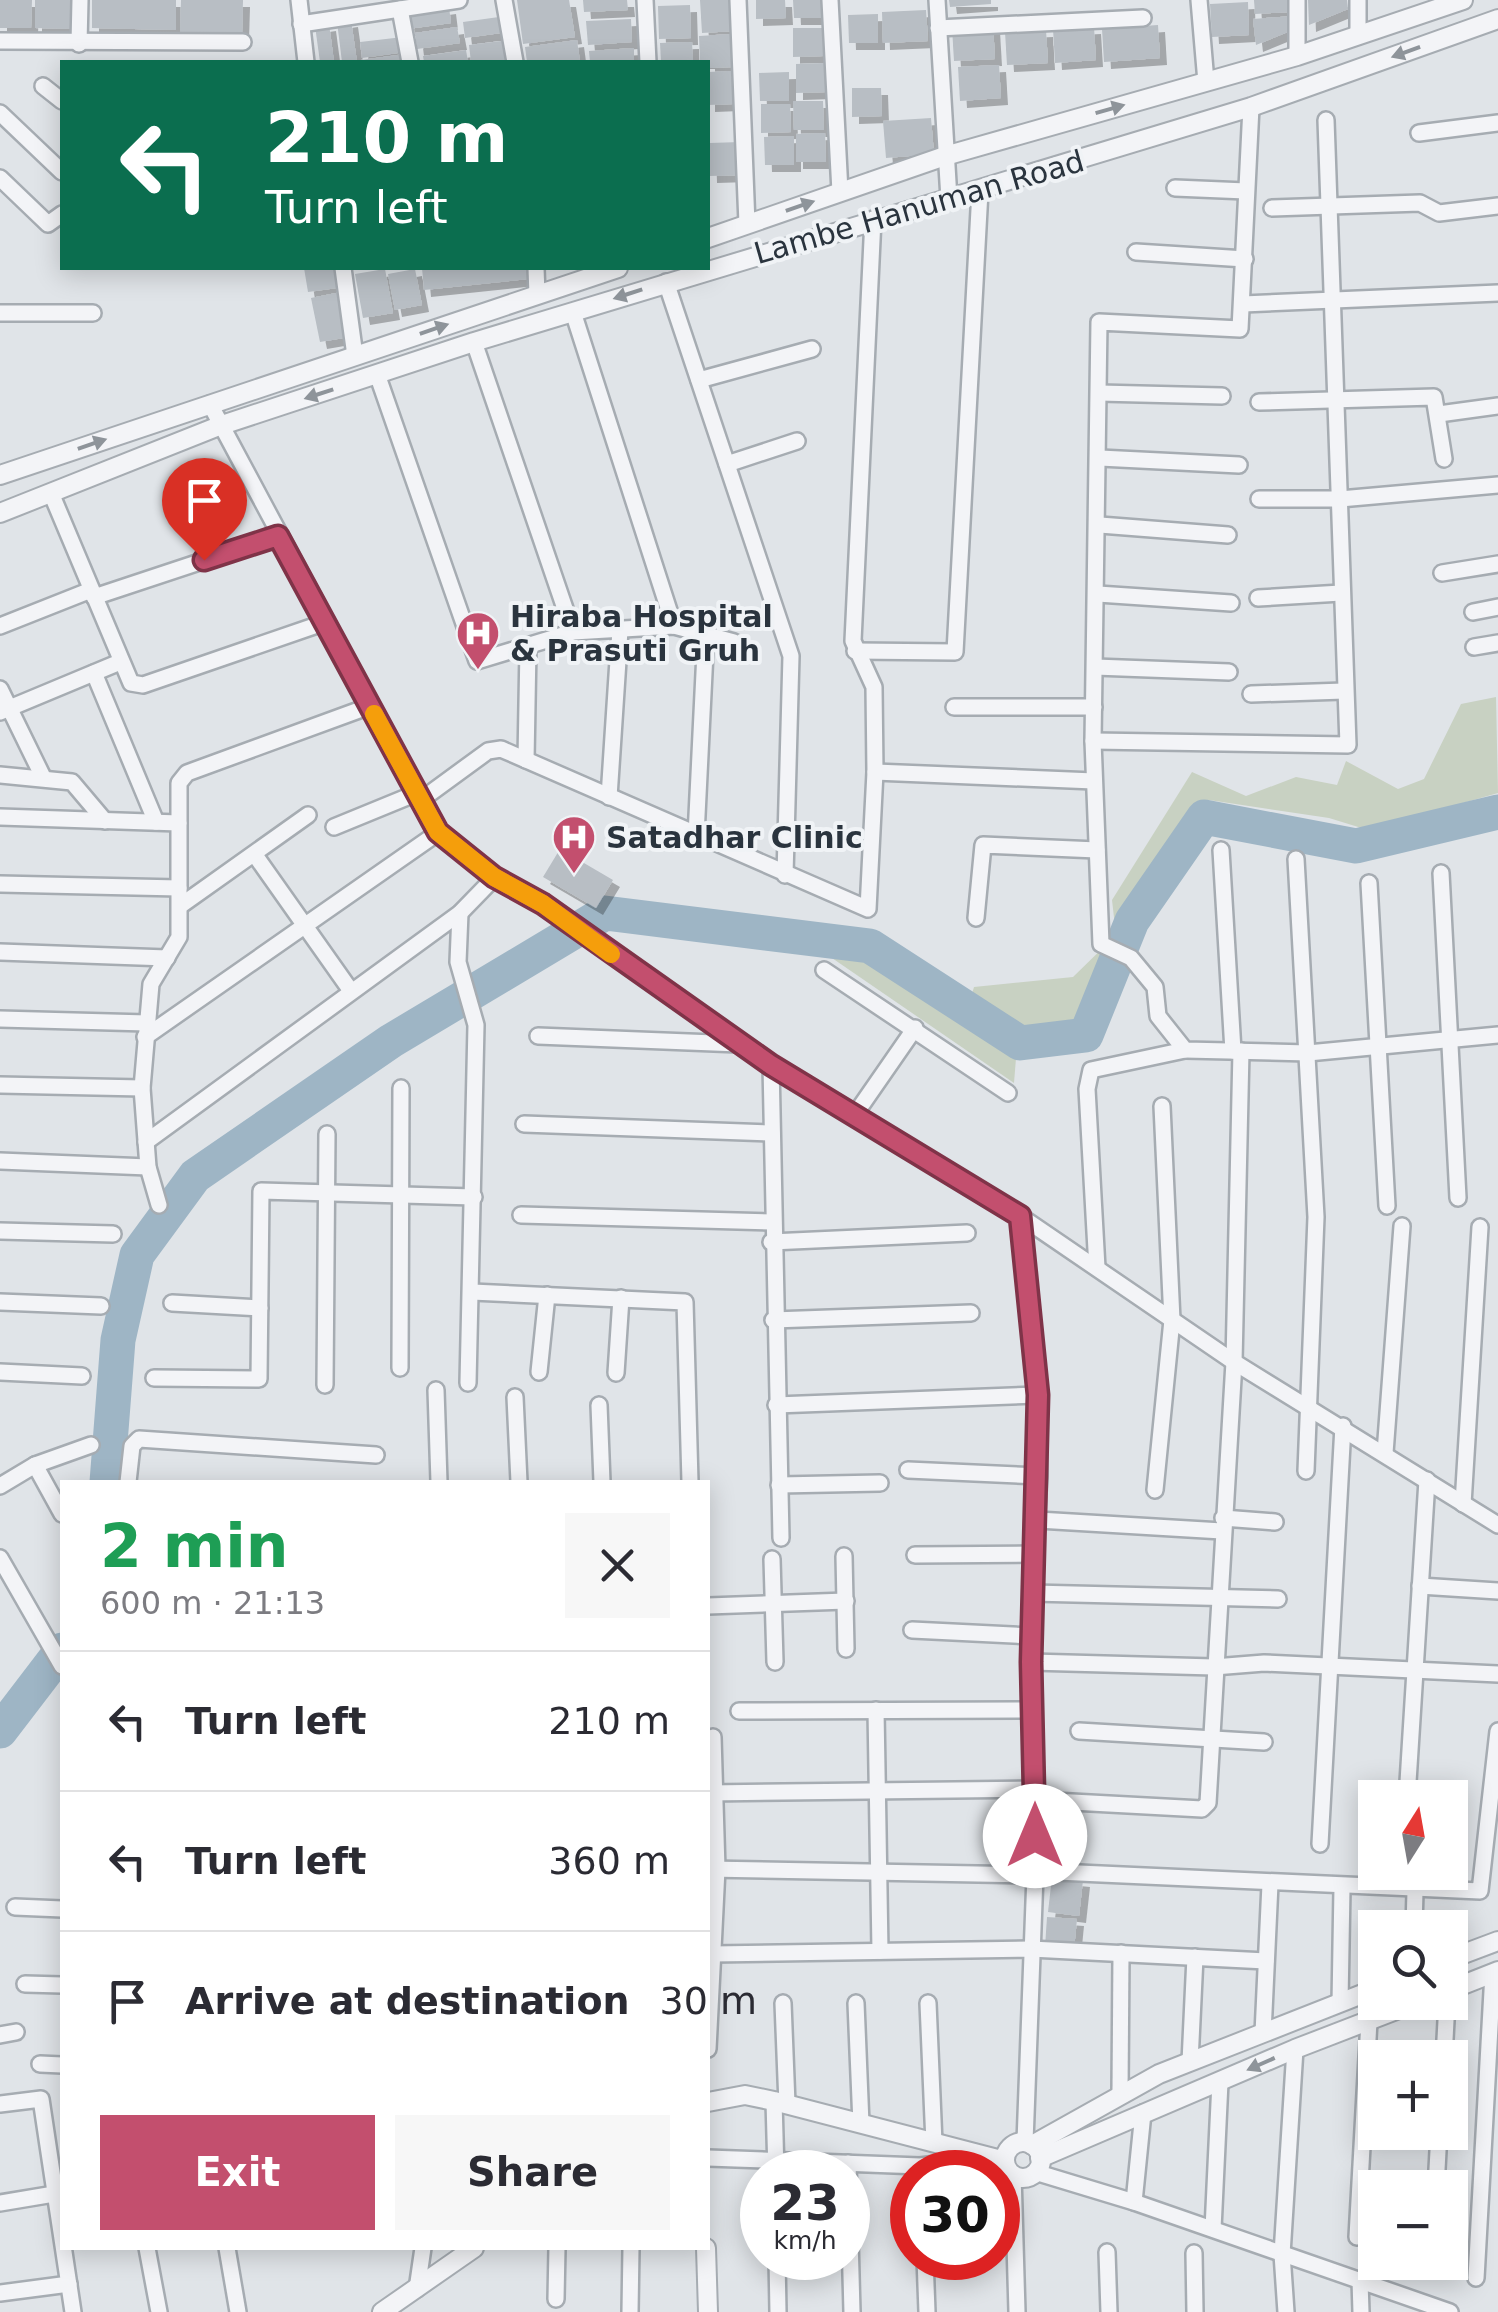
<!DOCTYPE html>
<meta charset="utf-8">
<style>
:root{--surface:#fff;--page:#f7f7f7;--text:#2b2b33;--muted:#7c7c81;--line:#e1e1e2;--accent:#c34f6e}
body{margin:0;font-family:"DejaVu Sans",sans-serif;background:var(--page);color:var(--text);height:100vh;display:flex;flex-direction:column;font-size:38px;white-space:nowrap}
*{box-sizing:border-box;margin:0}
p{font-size:32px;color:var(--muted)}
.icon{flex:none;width:55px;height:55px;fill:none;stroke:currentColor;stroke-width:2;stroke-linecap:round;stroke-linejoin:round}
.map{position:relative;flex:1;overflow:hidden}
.panel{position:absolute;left:60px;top:1480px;width:650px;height:770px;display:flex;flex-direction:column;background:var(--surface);border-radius:0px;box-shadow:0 5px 25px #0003}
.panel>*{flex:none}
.guide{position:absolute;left:60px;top:60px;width:650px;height:210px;border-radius:0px;box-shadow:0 5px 25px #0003;background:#0b6e4f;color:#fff;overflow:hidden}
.needle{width:65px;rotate:11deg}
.tools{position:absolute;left:1358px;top:1780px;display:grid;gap:20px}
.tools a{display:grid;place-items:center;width:110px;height:110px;border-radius:0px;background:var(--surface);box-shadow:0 5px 25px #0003;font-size:50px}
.speed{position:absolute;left:740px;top:2150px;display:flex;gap:20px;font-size:50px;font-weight:700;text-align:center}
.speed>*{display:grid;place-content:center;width:130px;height:130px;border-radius:50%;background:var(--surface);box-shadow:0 5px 25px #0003;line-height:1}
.speed small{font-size:25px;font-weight:400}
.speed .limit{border:15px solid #d22;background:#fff;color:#111}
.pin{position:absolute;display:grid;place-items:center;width:85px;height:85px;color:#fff;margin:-102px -42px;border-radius:50% 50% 50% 0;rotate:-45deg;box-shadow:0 0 10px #0007}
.pin .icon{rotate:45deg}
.me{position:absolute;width:110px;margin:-55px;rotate:0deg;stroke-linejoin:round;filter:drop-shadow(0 0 8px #0008)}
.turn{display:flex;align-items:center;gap:35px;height:210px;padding:0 40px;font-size:45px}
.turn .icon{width:130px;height:130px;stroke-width:2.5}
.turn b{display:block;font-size:70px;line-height:85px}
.round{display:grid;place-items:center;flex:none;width:105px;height:105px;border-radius:0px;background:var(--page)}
.overview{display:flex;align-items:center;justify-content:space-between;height:170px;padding:0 40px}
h1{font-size:60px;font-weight:600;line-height:75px;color:#1e9e55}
.primary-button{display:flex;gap:20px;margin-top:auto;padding:20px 40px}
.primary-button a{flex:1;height:115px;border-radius:0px;background:var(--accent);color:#fff;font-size:40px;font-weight:600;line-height:115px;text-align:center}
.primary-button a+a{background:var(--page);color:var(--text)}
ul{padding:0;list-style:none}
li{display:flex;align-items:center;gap:30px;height:140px;padding:0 40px;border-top:2px solid var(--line)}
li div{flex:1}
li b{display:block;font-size:38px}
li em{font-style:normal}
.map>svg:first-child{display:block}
.green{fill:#c8d1c2}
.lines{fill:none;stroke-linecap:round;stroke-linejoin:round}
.river{stroke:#9eb5c5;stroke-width:35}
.building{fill:#b8bec4;filter:url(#shadow)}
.minor-casing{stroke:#a6acb2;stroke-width:20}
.tertiary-casing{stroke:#a6acb2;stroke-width:22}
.minor{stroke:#f3f4f7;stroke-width:15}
.tertiary{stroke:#f3f4f7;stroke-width:18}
.oneway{fill:#8e949a}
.route-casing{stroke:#7f3348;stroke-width:25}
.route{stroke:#c34f6e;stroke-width:18}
.slow{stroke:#f59e0b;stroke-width:18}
.labels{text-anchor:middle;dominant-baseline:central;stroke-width:8;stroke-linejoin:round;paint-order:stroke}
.street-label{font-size:30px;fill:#2a343e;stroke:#f0f3f6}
.poi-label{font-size:30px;font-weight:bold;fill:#2a343e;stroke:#f0f3f6;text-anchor:start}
</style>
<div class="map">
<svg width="1498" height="2312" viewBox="0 0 1498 2312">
<defs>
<filter id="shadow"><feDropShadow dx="7" dy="7" stdDeviation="0" flood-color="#0004"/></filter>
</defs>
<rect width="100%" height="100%" fill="#e0e4e8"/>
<g class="green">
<polygon points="1496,697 1498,793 1368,830 1329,818 1209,800 1165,852 1108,980 1071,1027 1019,1030 969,1004 974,987 1073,977 1116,935 1112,900 1192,772 1246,796 1296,777 1337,785 1346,761 1398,789 1424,779 1461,704"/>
<polygon points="847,943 1017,1046 1014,1083 832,958"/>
</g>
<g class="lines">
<g class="river">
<polyline points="107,1482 118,1340 137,1255 195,1176 391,1041 605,913 870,946 1020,1043 1086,1035 1132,921 1204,817 1356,846 1498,812"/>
<polyline points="0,1731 62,1650"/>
</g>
</g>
<g class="building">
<polygon points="0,0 32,0 31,28 0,28"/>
<polygon points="35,0 77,0 76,29 35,28"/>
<polygon points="92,0 176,0 176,30 92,28"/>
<polygon points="181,0 243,0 242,34 180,33"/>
<polygon points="517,0 569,0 575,37 523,44"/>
<polygon points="583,0 627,0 628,10 584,12"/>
<polygon points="700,0 733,0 734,31 702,33"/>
<polygon points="756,0 785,0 786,18 756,19"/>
<polygon points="793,0 823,0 823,18 794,18"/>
<polygon points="949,0 991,0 991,4 950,7"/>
<polygon points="1254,0 1292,0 1292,12 1255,14"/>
<polygon points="1308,0 1347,0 1348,9 1309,25"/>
<polygon points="1248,2 1249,35 1212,37 1210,4"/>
<polygon points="690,5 691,38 659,39 658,6"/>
<polygon points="449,7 451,23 408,29 406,13"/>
<polygon points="926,10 928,41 883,43 882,12"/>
<polygon points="878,14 878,43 849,43 848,15"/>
<polygon points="506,16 508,32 465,38 463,22"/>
<polygon points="1294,16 1295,29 1256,45 1253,19"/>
<polygon points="631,19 632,42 588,45 586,21"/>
<polygon points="351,20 357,62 342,62 337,22"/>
<polygon points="329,24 334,62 320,62 315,26"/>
<polygon points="993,25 995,59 954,61 952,28"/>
<polygon points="1158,25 1160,58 1104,62 1102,29"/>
<polygon points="457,27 460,43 417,49 415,33"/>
<polygon points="1094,27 1096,60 1055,63 1053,29"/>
<polygon points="793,28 822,28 823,56 793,57"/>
<polygon points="1046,30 1048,63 1007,65 1005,32"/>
<polygon points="732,34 733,67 708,68 708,62 700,62 699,36"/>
<polygon points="403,37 405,52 362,58 360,42"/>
<polygon points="509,40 513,62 471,62 469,45"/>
<polygon points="577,40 580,62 527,62 525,47"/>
<polygon points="692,42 693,62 661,62 660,43"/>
<polygon points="634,48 634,62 590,62 589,51"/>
<polygon points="466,50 468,62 424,62 423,56"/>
<polygon points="405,54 406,62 361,62 361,60"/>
<polygon points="825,63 826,92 796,93 796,64"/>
<polygon points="999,65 1001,98 960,101 958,67"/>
<polygon points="731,71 733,104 708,105 708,72"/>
<polygon points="789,72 789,101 760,101 759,73"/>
<polygon points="852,88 881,88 882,116 852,117"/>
<polygon points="793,101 823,101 824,130 794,130"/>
<polygon points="761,104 790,104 791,132 761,133"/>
<polygon points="931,118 934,154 886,158 883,121"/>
<polygon points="825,133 826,162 796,162 796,134"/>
<polygon points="794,136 794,165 765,165 764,137"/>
<polygon points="741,142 742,175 710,176 709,143"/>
<polygon points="304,268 334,268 337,288 308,292"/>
<polygon points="422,268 527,268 528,279 424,290"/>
<polygon points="385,269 393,313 363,318 355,274"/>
<polygon points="415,269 422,305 395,310 388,274"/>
<polygon points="341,292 349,337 320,342 311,298"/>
<polygon points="560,849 613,880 596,908 543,877"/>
<polygon points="1052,1877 1083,1880 1079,1916 1048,1912"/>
<polygon points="1047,1917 1077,1919 1074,1949 1045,1947"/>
</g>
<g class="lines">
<g class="minor-casing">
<g id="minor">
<polyline points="299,0 306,62"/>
<polyline points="504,0 515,62"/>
<polyline points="645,0 648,62"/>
<polyline points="738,0 747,224"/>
<polyline points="830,0 840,192"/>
<polyline points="937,0 949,199"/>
<polyline points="1199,0 1206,82"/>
<polyline points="1297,0 1297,56"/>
<polyline points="1358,0 1358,36"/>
<polyline points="400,9 410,62"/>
<polyline points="301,24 459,0"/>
<polyline points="938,28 1143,18"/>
<polyline points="0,41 243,42"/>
<polyline points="79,44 80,0"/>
<polyline points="43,86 62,101"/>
<polyline points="1251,107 1240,329 1099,322 1093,741 1101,944 1131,958 1155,987 1158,1016 1185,1050 1308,1053 1498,1035"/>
<polyline points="0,113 62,172"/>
<polyline points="1419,133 1498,123"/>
<polyline points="0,178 48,224 62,214"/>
<polyline points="1175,188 1246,191"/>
<polyline points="1272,208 1420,203 1439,213 1498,206"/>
<polyline points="1136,252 1245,259"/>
<polyline points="343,268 355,356"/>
<polyline points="536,268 537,295"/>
<polyline points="666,282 791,656 785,875"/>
<polyline points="1243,304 1498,293"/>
<polyline points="573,312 674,626"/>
<polyline points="0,313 93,313"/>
<polyline points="474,342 573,632"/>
<polyline points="377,374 477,661 573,632 674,626 734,642"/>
<polyline points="699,380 812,349"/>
<polyline points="1099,393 1222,396"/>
<polyline points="1259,402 1434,397 1444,459"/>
<polyline points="210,404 439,832 495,877 543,904 771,1065 1020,1216 1234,1362 1498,1525"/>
<polyline points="1439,414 1498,406"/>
<polyline points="1100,458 1239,465"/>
<polyline points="727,464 797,441"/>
<polyline points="51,493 131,683 143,685 323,623"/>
<polyline points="1259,499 1340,499 1498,485"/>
<polyline points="1100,525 1228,535"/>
<polyline points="1442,573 1498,564"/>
<polyline points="1098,594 1231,603"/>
<polyline points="94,597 278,536"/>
<polyline points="1258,598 1341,593"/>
<polyline points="1473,612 1498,607"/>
<polyline points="0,626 91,590"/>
<polyline points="1474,647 1498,643"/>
<polyline points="855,651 955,652 980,191"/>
<polyline points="1095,667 1229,672"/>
<polyline points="94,673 156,822"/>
<polyline points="0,689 43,777"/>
<polyline points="1251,694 1344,691"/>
<polyline points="954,707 1094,707"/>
<polyline points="0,712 120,662"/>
<polyline points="1093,741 1348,745 1326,120"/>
<polyline points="526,760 528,647"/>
<polyline points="875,772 1094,781"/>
<polyline points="0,775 72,782 105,821"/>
<polyline points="609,797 620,630"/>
<polyline points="421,800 488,751 501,749 868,909 875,772 874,687 853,641 873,219"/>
<polyline points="0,817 179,823"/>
<polyline points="334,827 417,793"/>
<polyline points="696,836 706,632"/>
<polyline points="1221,850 1233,1051"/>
<polyline points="255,855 351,991"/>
<polyline points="1296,859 1316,1217 1306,1471"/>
<polyline points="1441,873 1458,1198"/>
<polyline points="1369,883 1387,1206"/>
<polyline points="0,884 179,888"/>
<polyline points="180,906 308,815"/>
<polyline points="460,913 458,962 476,1025 468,1383"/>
<polyline points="976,918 983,845 1097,850"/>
<polyline points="0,952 167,958"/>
<polyline points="824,970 1008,1093"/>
<polyline points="0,1019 147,1023"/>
<polyline points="538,1036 739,1044"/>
<polyline points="145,1037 439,832"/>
<polyline points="771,1065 781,1538"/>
<polyline points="0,1085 142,1088"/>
<polyline points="854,1116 915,1028"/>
<polyline points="524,1124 772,1133"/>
<polyline points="146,1142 460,913 495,877"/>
<polyline points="0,1161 148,1167"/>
<polyline points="159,1205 148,1167 142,1088 151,984 179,937 179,783 187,773 370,706"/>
<polyline points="521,1215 772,1222"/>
<polyline points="1020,1216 1038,1395 1039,1476 1032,1593 1035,1875 1025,2142"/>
<polyline points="0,1231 113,1234"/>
<polyline points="771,1242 967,1233"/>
<polyline points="1097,1268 1087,1089 1091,1070 1185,1050"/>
<polyline points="472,1292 685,1302 690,1482"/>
<polyline points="0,1302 101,1306"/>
<polyline points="172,1303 260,1308"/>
<polyline points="773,1320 971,1313"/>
<polyline points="400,1368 401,1088"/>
<polyline points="0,1372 82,1376"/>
<polyline points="539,1372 547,1295"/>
<polyline points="616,1373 621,1298"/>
<polyline points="154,1378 259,1379 261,1191 474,1197"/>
<polyline points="325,1385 327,1134"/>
<polyline points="436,1390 439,1482"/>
<polyline points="515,1397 519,1482"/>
<polyline points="599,1405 602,1482"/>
<polyline points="776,1405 1038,1395"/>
<polyline points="1385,1453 1402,1226"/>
<polyline points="35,1465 62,1514"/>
<polyline points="908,1470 1039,1476"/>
<polyline points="128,1482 132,1446 139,1439 376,1455"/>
<polyline points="779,1485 880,1483"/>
<polyline points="0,1486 35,1465 91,1445"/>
<polyline points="1155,1490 1172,1320 1162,1106"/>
<polyline points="1463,1504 1480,1227"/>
<polyline points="1223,1518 1275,1522"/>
<polyline points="1038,1520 1222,1531"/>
<polyline points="915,1555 1035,1554"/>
<polyline points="844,1556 846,1649"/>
<polyline points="0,1558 62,1666"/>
<polyline points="772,1559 775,1662"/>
<polyline points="1420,1586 1498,1591"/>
<polyline points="1032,1593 1278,1599"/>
<polyline points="708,1606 846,1601"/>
<polyline points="912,1630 1032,1636"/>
<polyline points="1031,1662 1214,1667 1264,1663 1498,1674"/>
<polyline points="876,1710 880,1951"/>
<polyline points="739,1711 1031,1710"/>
<polyline points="1079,1731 1264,1742"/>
<polyline points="708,1793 1035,1789"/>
<polyline points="1407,1798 1427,1480"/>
<polyline points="1035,1800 1202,1809 1208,1803 1234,1362 1241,1051"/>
<polyline points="1320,1844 1343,1426"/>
<polyline points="708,1869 1035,1875"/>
<polyline points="1035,1871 1480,1891 1498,1731"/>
<polyline points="15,1907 62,1909"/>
<polyline points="1414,1928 1415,1891"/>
<polyline points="712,1954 1031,1949 1266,1961"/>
<polyline points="25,1984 62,1985"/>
<polyline points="783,2003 787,2104"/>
<polyline points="856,2003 861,2124"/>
<polyline points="928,2003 934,2143"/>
<polyline points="1340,2003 1342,1888"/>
<polyline points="1263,2033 1270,1884"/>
<polyline points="0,2035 16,2032"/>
<polyline points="708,2049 717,1869 713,1737"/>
<polyline points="1444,2058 1447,2002"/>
<polyline points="1190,2062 1195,1957"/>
<polyline points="40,2064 62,2065"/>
<polyline points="1120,2092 1121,1953"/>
<polyline points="774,2101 776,2172"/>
<polyline points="0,2104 41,2099 73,2312"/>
<polyline points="708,2158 920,2166 988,2158"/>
<polyline points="848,2163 852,2312"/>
<polyline points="1035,2172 1134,2202 1450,2312"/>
<polyline points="1013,2174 1017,2312"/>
<polyline points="1436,2188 1439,2132"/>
<polyline points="1134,2202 1143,2113"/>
<polyline points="0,2203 54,2194"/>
<polyline points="1213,2229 1220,2082"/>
<polyline points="1357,2237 1369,2021"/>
<polyline points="147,2248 159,2312"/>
<polyline points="227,2248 238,2312"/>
<polyline points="1107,2252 1109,2312"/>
<polyline points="1194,2253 1195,2312"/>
<polyline points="777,2258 778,2312"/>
<polyline points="925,2258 927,2312"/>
<polyline points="1476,2278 1493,1973"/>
<polyline points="1360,2280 1361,2312"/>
<polyline points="417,2289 423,2248"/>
<polyline points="0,2293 69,2284"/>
<polyline points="556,2299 557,2248"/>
<polyline points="630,2312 631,2248"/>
<polyline points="1286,2312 1282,2254 1295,2049"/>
</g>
</g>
<g class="tertiary-casing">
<g id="tertiary">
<polyline points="708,238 945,156 1297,56 1463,0"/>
<polyline points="0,475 618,268"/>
<polyline points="0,513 219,426 474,342 1251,107 1498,19"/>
<polyline points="1450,1959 1498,1941"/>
<polyline points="1450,1990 1498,1971"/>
<polyline points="708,2102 745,2095 774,2101 1005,2161"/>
<circle cx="1023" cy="2160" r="18"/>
<polyline points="1032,2145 1159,2074 1375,1989"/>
<polyline points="1040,2158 1295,2049 1417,2002"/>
<polyline points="706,2248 708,2312"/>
<polyline points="382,2312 474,2248"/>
</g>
</g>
<use href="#minor" class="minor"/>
<use href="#tertiary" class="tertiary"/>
</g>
<defs><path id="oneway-solid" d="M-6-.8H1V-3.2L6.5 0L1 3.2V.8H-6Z" transform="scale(2.5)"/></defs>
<g class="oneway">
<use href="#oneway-solid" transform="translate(1406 52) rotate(160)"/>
<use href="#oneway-solid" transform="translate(1110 109) rotate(-16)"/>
<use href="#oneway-solid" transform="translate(800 206) rotate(-19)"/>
<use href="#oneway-solid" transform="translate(628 294) rotate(162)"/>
<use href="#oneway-solid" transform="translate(434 329) rotate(-19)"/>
<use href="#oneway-solid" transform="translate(319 394) rotate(162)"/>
<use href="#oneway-solid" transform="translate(92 444) rotate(-19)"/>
<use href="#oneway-solid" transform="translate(1261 2064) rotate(156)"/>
</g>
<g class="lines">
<g class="route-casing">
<polyline id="route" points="204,560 278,536 438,832 494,877 543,904 771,1065 1020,1216 1038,1395 1031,1662 1035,1836"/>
</g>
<use href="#route" class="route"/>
<polyline class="slow" points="374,714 438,832 494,877 543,904 611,954"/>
</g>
<defs>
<g id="hospital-pin" transform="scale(2.25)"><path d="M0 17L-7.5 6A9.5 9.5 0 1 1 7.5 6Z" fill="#c34f6e" stroke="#f0f3f6"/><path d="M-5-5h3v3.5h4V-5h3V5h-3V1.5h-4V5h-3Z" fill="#fff"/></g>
</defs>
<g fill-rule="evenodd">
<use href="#hospital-pin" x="478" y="633"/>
<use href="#hospital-pin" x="574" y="837"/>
</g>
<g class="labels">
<g class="street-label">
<text transform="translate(919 207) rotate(-16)">Lambe Hanuman Road</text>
</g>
<g class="poi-label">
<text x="510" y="616">Hiraba Hospital<tspan x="510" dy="34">&amp; Prasuti Gruh</tspan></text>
<text x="606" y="837">Satadhar Clinic</text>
</g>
</g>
</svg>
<div class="tools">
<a><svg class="needle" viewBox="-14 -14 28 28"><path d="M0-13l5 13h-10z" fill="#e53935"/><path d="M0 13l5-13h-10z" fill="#7c7c81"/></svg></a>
<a><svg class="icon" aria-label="search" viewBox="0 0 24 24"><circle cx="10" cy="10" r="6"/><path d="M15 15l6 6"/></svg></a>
<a>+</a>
<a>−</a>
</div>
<div class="speed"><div>23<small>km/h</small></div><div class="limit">30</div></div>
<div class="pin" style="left:204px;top:560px;background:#d93025"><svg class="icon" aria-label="arrive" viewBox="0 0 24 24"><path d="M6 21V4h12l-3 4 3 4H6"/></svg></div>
<svg class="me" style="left:1035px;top:1836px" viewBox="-20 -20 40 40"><circle r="19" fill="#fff"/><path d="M0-13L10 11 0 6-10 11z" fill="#c34f6e"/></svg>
<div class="guide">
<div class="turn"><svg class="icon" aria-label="left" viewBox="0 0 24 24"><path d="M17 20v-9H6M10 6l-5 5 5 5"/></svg><div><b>210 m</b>Turn left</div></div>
</div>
<section class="panel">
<div class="overview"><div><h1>2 min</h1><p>600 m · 21:13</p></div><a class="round"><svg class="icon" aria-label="close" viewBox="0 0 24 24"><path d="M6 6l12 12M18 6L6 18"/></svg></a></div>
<ul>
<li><svg class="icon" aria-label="left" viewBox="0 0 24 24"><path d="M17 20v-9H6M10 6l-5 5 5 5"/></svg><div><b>Turn left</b></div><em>210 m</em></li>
<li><svg class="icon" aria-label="left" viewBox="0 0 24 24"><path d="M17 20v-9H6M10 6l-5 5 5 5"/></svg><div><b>Turn left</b></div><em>360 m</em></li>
<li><svg class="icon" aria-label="arrive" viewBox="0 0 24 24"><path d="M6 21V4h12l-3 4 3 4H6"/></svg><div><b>Arrive at destination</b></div><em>30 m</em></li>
</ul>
<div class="primary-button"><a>Exit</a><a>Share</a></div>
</section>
</div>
